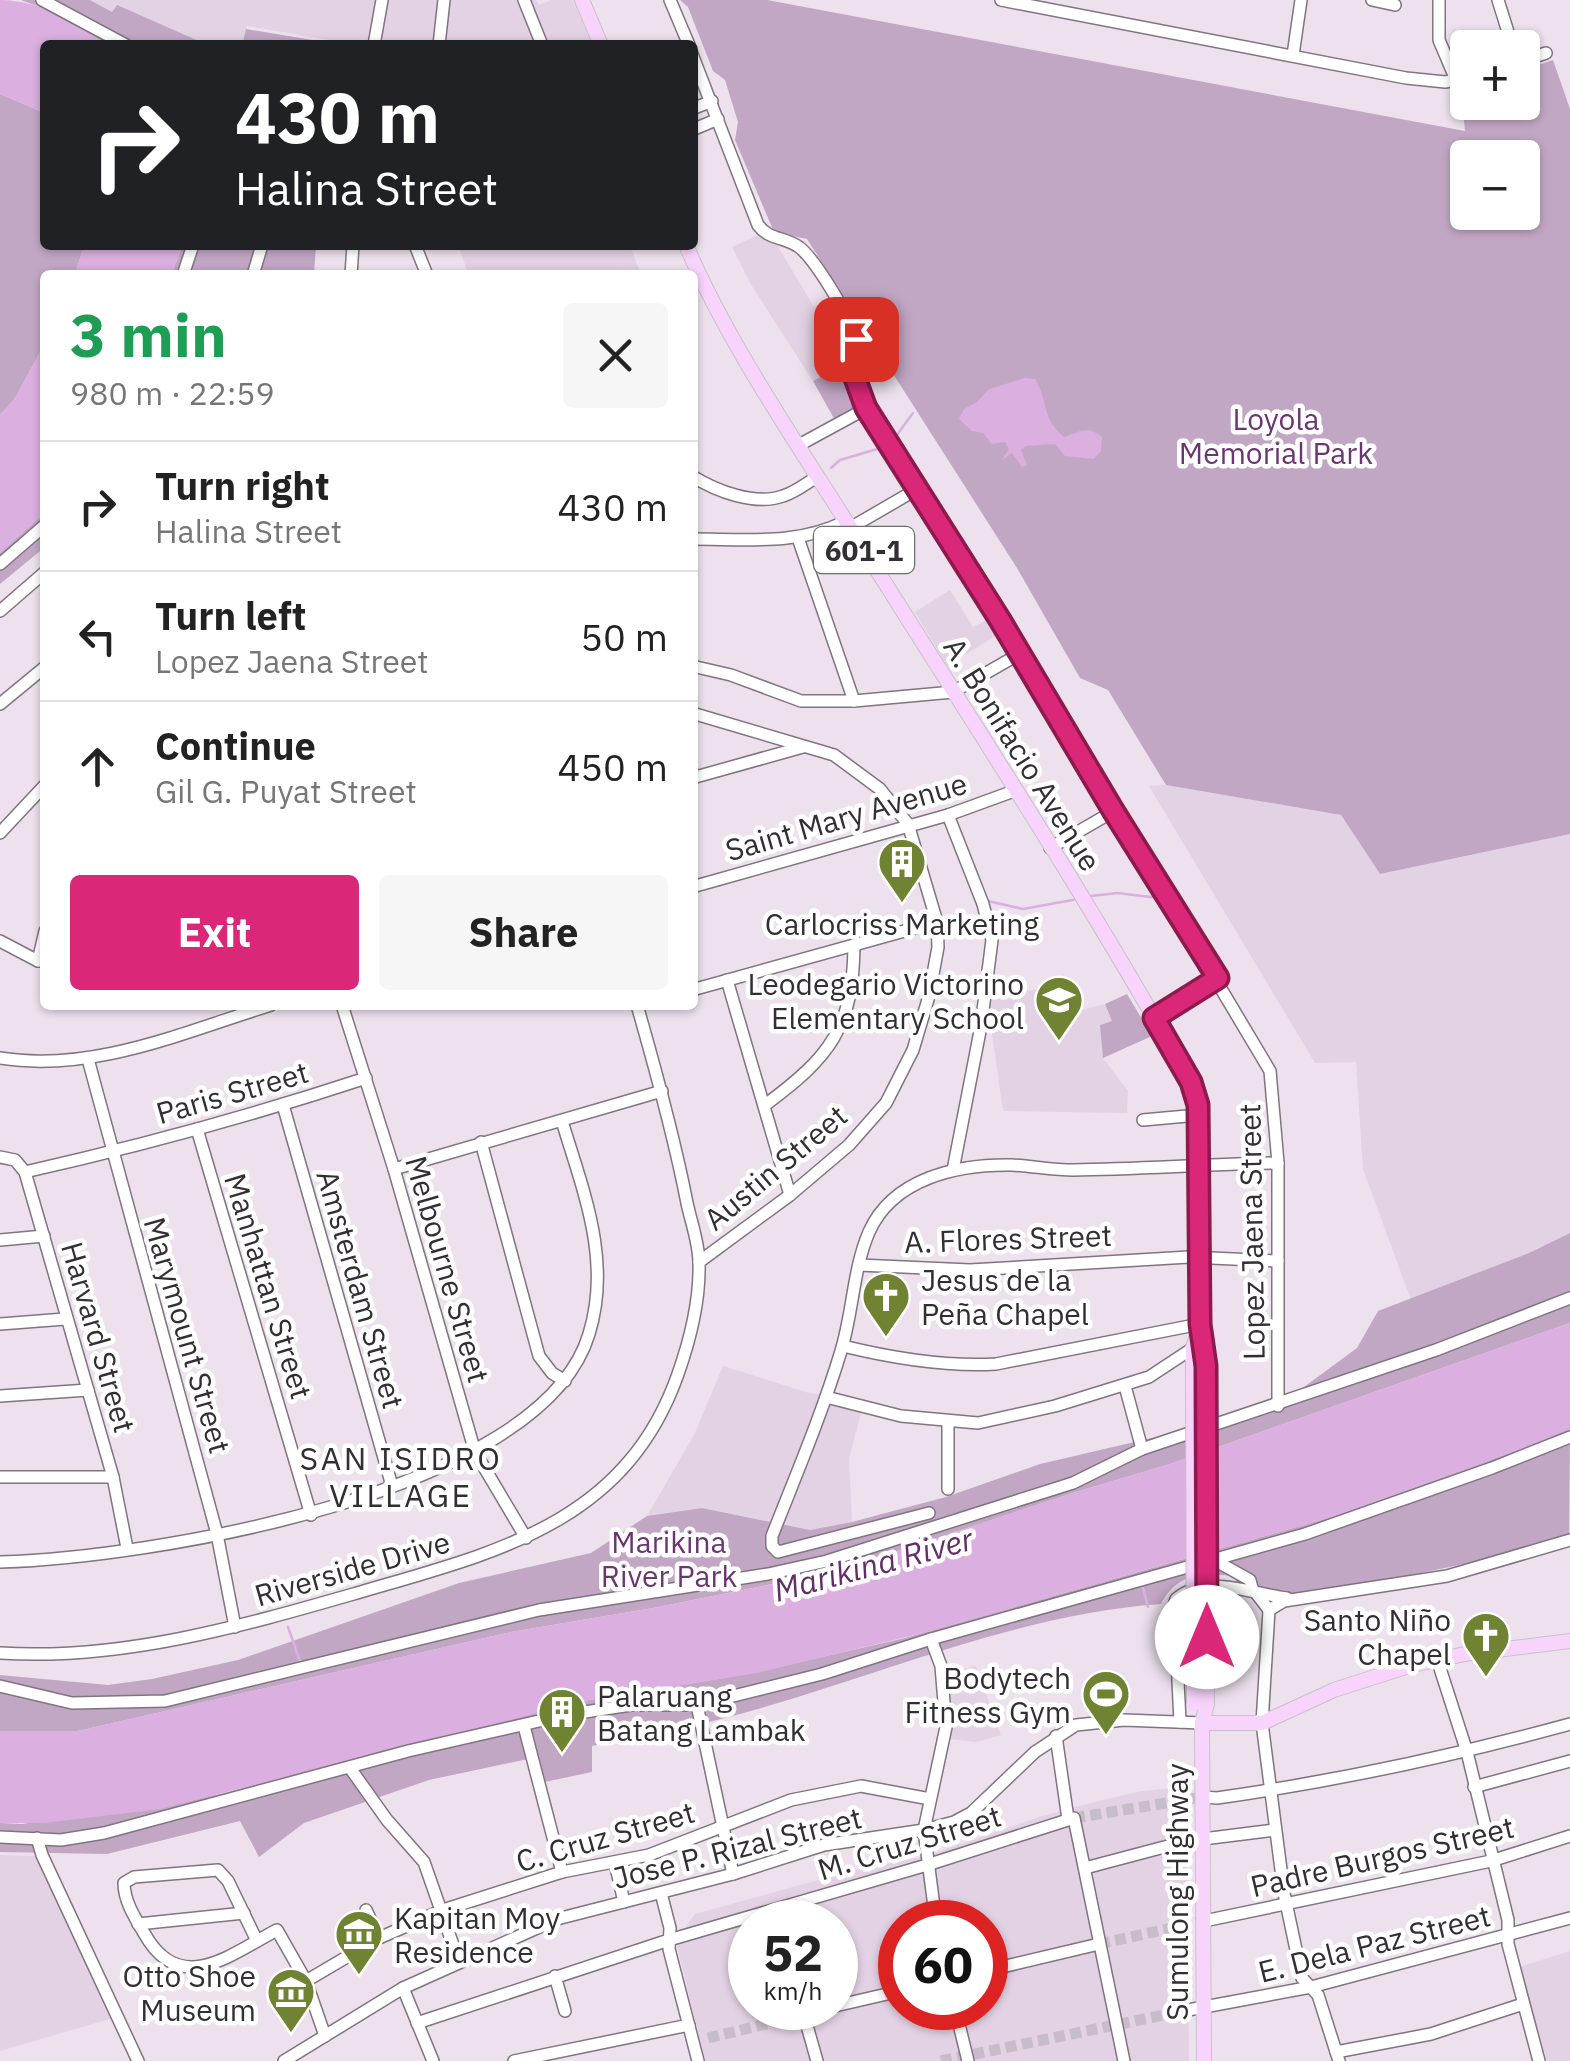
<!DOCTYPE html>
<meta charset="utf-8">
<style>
:root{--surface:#fff;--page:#f6f6f6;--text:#222;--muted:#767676;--line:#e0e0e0;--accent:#db2777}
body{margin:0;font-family:"IBM Plex Sans",sans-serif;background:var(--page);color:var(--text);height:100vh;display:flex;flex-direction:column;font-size:38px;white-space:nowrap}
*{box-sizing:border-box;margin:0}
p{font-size:32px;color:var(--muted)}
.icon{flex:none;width:55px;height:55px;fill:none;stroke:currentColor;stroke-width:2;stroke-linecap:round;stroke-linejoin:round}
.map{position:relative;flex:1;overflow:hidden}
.drawer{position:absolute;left:40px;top:270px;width:658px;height:740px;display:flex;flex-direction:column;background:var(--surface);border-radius:10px;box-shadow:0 2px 8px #0004}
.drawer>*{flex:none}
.banner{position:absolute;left:40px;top:40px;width:658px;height:210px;border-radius:10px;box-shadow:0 2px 8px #0004;background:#202124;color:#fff;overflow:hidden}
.tools{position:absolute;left:1450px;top:30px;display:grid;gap:20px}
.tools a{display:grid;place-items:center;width:90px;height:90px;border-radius:10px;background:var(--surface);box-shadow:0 2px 8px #0004;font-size:50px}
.speed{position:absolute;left:728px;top:1900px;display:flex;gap:20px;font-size:50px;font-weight:700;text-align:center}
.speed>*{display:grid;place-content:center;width:130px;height:130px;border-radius:50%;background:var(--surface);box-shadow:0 2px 8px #0004;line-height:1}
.speed small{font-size:25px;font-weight:400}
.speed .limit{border:15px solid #d22;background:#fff;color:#111}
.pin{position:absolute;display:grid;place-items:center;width:85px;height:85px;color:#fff;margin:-42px;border-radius:20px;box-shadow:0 5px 15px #0006}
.me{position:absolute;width:110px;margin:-55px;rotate:0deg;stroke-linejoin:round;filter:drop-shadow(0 0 8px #0008)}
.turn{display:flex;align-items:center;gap:35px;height:210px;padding:0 30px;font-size:45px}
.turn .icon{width:130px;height:130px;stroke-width:2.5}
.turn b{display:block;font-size:70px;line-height:85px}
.round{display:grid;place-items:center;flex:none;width:105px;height:105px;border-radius:10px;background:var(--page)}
.headline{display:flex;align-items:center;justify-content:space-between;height:170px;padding:0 30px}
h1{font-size:60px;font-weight:800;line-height:75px;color:#1e9e55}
.primary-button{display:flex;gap:20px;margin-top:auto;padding:20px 30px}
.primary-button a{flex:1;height:115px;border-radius:10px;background:var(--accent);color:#fff;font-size:40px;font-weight:800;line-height:115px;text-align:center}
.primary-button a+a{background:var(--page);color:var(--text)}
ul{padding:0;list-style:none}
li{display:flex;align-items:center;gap:30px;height:130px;padding:0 30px;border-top:2px solid var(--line)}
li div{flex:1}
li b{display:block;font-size:38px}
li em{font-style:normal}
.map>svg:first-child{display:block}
.built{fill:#e3d2e4;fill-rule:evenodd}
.green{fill:#c2a7c4;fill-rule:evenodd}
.water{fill:#dbafdf}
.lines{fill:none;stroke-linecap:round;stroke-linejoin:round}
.stream{stroke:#dbafdf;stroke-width:2.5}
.minor-tunnel{stroke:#c7bdc8;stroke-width:11;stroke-dasharray:11 5.5;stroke-linecap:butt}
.minor-casing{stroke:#7f747f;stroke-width:14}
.major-casing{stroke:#c6c4c6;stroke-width:16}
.minor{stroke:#fff;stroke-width:11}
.major{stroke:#f8d3fb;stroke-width:14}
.major-bridge-casing{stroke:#c6c4c6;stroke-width:16;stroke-linecap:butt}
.major-bridge{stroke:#f8d3fb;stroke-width:14}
.route-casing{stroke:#8e194d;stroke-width:25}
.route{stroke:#db2777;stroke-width:18}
.labels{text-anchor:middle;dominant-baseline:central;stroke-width:9;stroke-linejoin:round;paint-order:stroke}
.shield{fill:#fff;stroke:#706d70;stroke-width:2.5}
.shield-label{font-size:28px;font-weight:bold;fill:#322e33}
.park-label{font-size:30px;fill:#6b3571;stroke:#fff}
.street-label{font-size:30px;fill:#322e33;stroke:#fff}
.poi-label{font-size:30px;fill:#322e33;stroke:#fff;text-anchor:end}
.neighbourhood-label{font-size:32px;letter-spacing:2.5px;fill:#322e33;stroke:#fff}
.water-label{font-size:32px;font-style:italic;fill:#622d68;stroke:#fff}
</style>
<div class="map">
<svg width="1570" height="2061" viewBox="0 0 1570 2061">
<rect width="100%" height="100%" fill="#ece1ed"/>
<g class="built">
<polygon points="90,0 536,0 539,5 551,0 573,0 593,45 359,45 247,26 242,45 208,45 116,6 112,12"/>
<polygon points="758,235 777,245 814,307 830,298 854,339 849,365 841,366 813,381 750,283 732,247"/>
<polygon points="458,245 630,245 641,275 469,275"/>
<polygon points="950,590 973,627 987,620 997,635 947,666 915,612"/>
<polygon points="1166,785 1341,815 1380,874 1570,834 1570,1233 1529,1253 1411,1300 1363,1169 1356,1062 1315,1063 1149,786"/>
<polygon points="1050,987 1058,1016 1105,1004 1113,1021 1103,1058 1128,1091 1127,1113 1003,1111 987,998"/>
<polygon points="723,1366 809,1393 864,1401 849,1459 852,1522 810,1530 702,1508 647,1516 694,1435"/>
<polygon points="976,1666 1001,1735 976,1742 950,1739 952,1726 948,1695 952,1672"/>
<path d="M 1185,1787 L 1189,2061 L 705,2061 L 677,1946 L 683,1937 L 682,1932 L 695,1914 L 851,1871 L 926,1856 L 1039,1817 L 1102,1800 L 1142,1791 ZM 750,1922 L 835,1922 L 835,2008 L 750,2008 ZM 900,1922 L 985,1922 L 985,2008 L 900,2008 Z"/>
<polygon points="0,1855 36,1856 113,2018 0,2051"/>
<polygon points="1570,1951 1570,2061 1543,2061 1516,1968"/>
</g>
<g class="green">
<polygon points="21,0 90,0 112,12 117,5 208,45 115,45 53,12"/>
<path d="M 680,0 L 767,0 L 1465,131 L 1461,92 L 1467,90 L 1468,102 L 1522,102 L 1523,70 L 1553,60 L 1570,109 L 1570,834 L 1380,874 L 1341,815 L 1166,785 L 1108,690 L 1080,678 L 1017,568 L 807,239 L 774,232 L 735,140 L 738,122 L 725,80 L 713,71 L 688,7 ZM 1468,158 L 1522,158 L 1522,212 L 1468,212 Z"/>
<polygon points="246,29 342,45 242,45"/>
<polygon points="0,94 45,113 45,245 84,245 75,275 45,275 45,343 14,400 0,415"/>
<polygon points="183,245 316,245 314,275 171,275"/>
<polygon points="849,365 849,377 862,408 836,422 813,381 841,366"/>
<polygon points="45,512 45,547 0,584 0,553"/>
<polygon points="1127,994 1152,1036 1103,1058 1100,1025 1112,1021 1105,1004"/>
<polygon points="1570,1233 1570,1323 1170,1464 1076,1492 837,1571 653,1608 511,1632 78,1731 0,1731 0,1675 108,1685 152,1679 238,1660 459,1583 591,1553 647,1516 702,1508 810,1530 852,1522 946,1497 1040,1464 1186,1430 1289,1398 1357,1348 1378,1311 1529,1253"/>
<path d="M 1570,1431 L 1569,1546 L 1502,1556 L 1263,1606 L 1231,1576 C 1200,1572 1176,1575 1161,1604 C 1010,1615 870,1680 725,1718 C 682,1729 637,1736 592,1746 L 592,1772 L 540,1783 L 533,1758 L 429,1780 L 304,1823 L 259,1857 L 240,1821 L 107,1854 L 0,1852 L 0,1823 L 22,1824 L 221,1794 L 396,1746 L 589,1700 L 748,1674 L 905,1638 L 1332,1517 Z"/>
</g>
<g class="water">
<path d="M 0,0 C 42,0 79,26 115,45 L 45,45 L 45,113 L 0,94 Z"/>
<polygon points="84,245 183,245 171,275 75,275"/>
<polygon points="45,343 45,512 0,553 0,415 14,400"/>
<path d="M 1025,378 L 1035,379 C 1049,401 1040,416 1064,437 C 1080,432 1087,425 1102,437 L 1101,451 L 1094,459 L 1065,456 L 1055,444 L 1026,446 L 1021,450 L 1027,465 L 1022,467 L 1012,453 L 1002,460 L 1009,449 L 1005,442 L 992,444 L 983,433 L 972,431 L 959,419 L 964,409 L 977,402 L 989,389 Z"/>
<polygon points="1570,1323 1570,1431 1332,1517 923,1633 757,1673 589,1700 160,1809 45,1823 0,1823 0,1731 78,1731 511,1632 653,1608 837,1571 1076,1492 1170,1464"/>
</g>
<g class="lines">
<g class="stream">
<polyline points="894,439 913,413"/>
<polyline points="831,468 840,460 884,447"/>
<polyline points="1091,896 1117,893 1159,898"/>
<polyline points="988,901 1023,909 1078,899"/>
<polyline points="1142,1584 1148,1607"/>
<polyline points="288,1627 301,1664"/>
</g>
<g class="minor-tunnel">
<polyline points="1074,1818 1203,1797"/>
<polyline points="1099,1944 1204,1921"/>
<polyline points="708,2038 791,2018"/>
<polyline points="941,2061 1188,2010"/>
</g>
<g class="minor-casing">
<g id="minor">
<polyline points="42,0 126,45"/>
<polyline points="524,0 542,45"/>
<polyline points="670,0 689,45"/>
<polyline points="1001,0 1406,78 1445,82 1468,78"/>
<polyline points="1372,0 1395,5"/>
<polyline points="1439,0 1439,40 1456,80"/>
<polyline points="1498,0 1513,48"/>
<polyline points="374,45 382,0"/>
<polyline points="439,45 444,0"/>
<path d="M 692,54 L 758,225 C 769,240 785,237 799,247 C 815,259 847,313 854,333 C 860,346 854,358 855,371 C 855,385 861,396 867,408 L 1021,653 L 1270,1071 L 1278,1163 L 1278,1406"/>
<polyline points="1293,55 1301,0"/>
<polyline points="1522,61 1546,53"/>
<polyline points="692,109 712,101"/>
<polyline points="692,130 718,119"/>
<polyline points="415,245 427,275"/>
<polyline points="183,275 193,245"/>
<polyline points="253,275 262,245"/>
<polyline points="351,275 353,245"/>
<polyline points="799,445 867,408"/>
<path d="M 692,476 C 716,491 755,506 783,496 C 796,492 807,483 818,476"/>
<polyline points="850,528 919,488"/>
<polyline points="798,538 854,701"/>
<path d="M 692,539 C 745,539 798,546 846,521"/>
<polyline points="0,564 45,525"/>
<polyline points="0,611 45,572"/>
<polyline points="692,666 731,675 801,701 854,701 953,692 1021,653"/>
<polyline points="0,704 45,667"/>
<polyline points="692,713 834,755 880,789 908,824 937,922 938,947 929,996 913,1050 886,1103 849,1145 790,1195 699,1262"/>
<polyline points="692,778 803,747"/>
<polyline points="948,815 983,904 992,940 981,1026 953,1170"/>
<polyline points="0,833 45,785"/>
<polyline points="1050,848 1114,811"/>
<polyline points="692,887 948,815 1014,791"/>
<polyline points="0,941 38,961 45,959"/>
<polyline points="38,961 45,931"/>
<polyline points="727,980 790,1195"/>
<polyline points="692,990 937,922"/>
<polyline points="342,1005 394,1169 475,1452 526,1538"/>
<polyline points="1154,1018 1218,978"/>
<path d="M 0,1058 C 92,1073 184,1032 271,1005"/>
<polyline points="88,1059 217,1534 235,1627"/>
<polyline points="283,1105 392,1486"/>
<path d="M 765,1105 C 830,1057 853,1028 854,946"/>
<polyline points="1143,1120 1198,1115"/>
<polyline points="197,1129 311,1515"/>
<polyline points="481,1142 539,1356 552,1373 565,1381"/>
<polyline points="0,1157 15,1160 25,1172 113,1477 127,1548"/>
<polyline points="394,1169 662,1091"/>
<path d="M 25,1172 C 140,1146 254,1115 366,1078"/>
<polyline points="0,1240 44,1236"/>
<polyline points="859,1265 970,1270 1189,1257 1278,1261"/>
<polyline points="0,1324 65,1319"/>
<path d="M 843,1346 C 892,1358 944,1367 996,1364 L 1200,1324"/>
<polyline points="1125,1386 1142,1449"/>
<polyline points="0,1396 88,1390"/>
<polyline points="826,1397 901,1416 978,1423 1055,1406 1149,1377 1193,1348"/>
<polyline points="0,1477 113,1477"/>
<polyline points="948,1489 948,1422"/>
<path d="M 929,1513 L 778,1552 L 772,1546 L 772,1536 C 796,1475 822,1414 841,1351 C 853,1312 853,1269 869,1232 C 893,1178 958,1164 1012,1165 C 1032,1166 1053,1170 1073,1170 C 1141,1169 1210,1164 1278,1163"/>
<polyline points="1216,1561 1250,1580 1252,1588 1269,1610 1262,1723 1284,1893 1302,1978 1318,1995 1339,2061"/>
<path d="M 0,1562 C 145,1558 541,1495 589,1334 C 612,1260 583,1191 562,1121"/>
<polyline points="1269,1610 1284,1601 1447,1576 1570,1540"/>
<polyline points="931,1639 941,1666 946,1727 924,1830 936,1922"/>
<path d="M 0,1653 C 121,1661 242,1626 357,1593 C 493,1553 625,1525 678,1374 C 690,1340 700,1299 699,1263 C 699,1243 691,1222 687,1203 C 674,1136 656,1071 637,1005"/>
<polyline points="1437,1659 1467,1752 1508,1920 1508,1944 1539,2061"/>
<polyline points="0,1686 72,1703 165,1701 539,1610 768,1574 827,1561 1073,1483 1142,1449 1436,1350 1570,1298"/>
<polyline points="697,1705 733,1874"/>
<path d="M 1180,1722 L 1177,1660 L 1169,1621 L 1176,1599 C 1207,1573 1252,1594 1287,1598"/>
<polyline points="524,1726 562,1872"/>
<polyline points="1056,1736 1068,1819"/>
<polyline points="350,1768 387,1820 424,1862 459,1962"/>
<polyline points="1474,1787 1570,1761"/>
<path d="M 1203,1797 L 1217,1798 C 1337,1781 1453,1756 1570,1724"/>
<polyline points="0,1837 61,1840 104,1833 408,1751 565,1715 631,1705 697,1705 822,1674 931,1639 1305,1534 1492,1468 1570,1437"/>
<polyline points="37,1838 42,1855 138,2061"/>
<polyline points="615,1863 624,1902"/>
<polyline points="1085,1868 1187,1841 1275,1830"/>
<polyline points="661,1893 670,1928 669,1949 698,2061"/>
<polyline points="366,1910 379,1938"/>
<polyline points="1204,1921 1491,1861 1570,1836"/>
<polyline points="138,1924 244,1913"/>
<path d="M 257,1941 L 228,1881 L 218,1870 L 134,1877 L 124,1883 C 124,1901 135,1918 144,1933 C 180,1998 231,1954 277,1930 L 306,1981 L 325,2036"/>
<polyline points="985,1971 1099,1944"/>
<polyline points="555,1976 565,2011"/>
<polyline points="306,1981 379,1938 443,1910 562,1872 649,1855 791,1800 861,1786 930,1799"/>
<polyline points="403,1988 433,2061"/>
<polyline points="835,2006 900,1991"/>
<polyline points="802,2008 817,2061"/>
<polyline points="955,2008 968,2061"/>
<polyline points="1188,2010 1311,1987 1570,1918"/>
<polyline points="791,2018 831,2008"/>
<polyline points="417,2023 669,1940 927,1865 1074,1818 1124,2061"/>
<polyline points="1336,2052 1431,2034 1523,2004"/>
<polyline points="284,2061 403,1988 557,1919 733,1874 824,1845 924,1830 954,1822 971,1813 1035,1752 1076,1725 1124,1720 1202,1723"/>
<polyline points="514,2061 689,2025"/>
</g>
</g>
<g class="major-casing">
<g id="major">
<polyline points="582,0 601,45"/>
<path d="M 686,245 C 728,344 800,448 858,540 C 970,719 1088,897 1191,1083 L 1198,1105 L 1200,1324 L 1206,1365"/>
<polyline points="1193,1368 1193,1348 1199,1329"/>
<polyline points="1202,1723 1262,1723 1334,1690 1412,1665 1465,1654 1570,1641"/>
<polyline points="1204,2061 1202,1723 1207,1704"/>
</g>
</g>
<use href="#minor" class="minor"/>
<use href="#major" class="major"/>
<g class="major-bridge-casing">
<g id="major-bridge">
<polyline points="1206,1365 1207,1704"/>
<polyline points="1193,1368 1194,1704"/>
</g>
</g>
<use href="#major-bridge" class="major-bridge"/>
</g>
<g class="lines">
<g class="route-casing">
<polyline id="route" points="856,339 855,378 866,408 1000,620 1114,812 1218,978 1154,1018 1191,1082 1198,1105 1200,1324 1206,1366 1207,1637"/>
</g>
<use href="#route" class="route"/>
</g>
<defs>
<g id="building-pin" transform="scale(2.5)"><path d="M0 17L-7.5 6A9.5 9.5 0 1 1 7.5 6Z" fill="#6f8333" stroke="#fff"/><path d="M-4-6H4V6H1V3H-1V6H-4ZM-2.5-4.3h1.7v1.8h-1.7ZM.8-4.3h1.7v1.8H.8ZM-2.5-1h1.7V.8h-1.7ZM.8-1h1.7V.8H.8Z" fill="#fff"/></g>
<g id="school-pin" transform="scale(2.5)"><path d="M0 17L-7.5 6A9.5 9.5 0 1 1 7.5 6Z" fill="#6f8333" stroke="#fff"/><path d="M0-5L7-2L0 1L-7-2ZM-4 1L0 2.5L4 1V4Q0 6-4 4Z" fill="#fff"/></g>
<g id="church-pin" transform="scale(2.5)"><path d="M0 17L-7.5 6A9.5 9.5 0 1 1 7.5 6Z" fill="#6f8333" stroke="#fff"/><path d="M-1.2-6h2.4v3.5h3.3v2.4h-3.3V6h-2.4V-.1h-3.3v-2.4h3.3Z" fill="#fff"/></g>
<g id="stadium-pin" transform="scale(2.5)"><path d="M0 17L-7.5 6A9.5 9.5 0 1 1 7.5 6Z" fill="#6f8333" stroke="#fff"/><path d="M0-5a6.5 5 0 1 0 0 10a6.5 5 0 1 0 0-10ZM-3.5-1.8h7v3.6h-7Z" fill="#fff"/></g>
<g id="museum-pin" transform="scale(2.5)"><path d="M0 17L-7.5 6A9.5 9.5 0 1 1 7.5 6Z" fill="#6f8333" stroke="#fff"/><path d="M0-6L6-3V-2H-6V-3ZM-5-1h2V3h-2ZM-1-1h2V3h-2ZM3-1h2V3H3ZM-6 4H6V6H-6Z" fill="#fff"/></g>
</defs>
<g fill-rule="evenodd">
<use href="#building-pin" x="902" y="862"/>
<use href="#school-pin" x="1059" y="1000"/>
<use href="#church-pin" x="886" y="1296"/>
<use href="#church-pin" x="1486" y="1636"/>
<use href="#stadium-pin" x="1106" y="1694"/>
<use href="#building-pin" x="562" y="1712"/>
<use href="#museum-pin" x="359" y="1934"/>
<use href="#museum-pin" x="291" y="1992"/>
</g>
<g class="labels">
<rect class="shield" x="814" y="527" width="100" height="46" rx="8"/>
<g class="shield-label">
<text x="864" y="550">601-1</text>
</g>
<g class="park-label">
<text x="1276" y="418">Loyola<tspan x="1276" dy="34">Memorial Park</tspan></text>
<text x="669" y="1541">Marikina<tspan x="669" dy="34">River Park</tspan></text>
</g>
<g class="street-label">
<text transform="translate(1023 754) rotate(58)">A. Bonifacio Avenue</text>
<text transform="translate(846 816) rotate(-16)">Saint Mary Avenue</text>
<text transform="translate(232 1092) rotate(-16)">Paris Street</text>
<text transform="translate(775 1167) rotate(-40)">Austin Street</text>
<text transform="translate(1251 1232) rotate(-91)">Lopez Jaena Street</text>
<text transform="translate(1008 1238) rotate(-2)">A. Flores Street</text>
<text transform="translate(448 1269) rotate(74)">Melbourne Street</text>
<text transform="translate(269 1286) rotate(73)">Manhattan Street</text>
<text transform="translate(361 1289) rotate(74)">Amsterdam Street</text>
<text transform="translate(188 1335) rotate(74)">Marymount Street</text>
<text transform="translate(99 1337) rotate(74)">Harvard Street</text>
<text transform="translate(352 1568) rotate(-16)">Riverside Drive</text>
<text transform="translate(605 1836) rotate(-16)">C. Cruz Street</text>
<text transform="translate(909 1842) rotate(-17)">M. Cruz Street</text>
<text transform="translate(737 1847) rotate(-14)">Jose P. Rizal Street</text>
<text transform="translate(1382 1856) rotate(-13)">Padre Burgos Street</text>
<text transform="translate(1176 1892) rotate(-90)">Sumulong Highway</text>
<text transform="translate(1374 1943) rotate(-14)">E. Dela Paz Street</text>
</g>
<g class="poi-label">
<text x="902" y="923" text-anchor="middle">Carlocriss Marketing</text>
<text x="1024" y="983">Leodegario Victorino<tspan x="1024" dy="34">Elementary School</tspan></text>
<text x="921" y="1279" text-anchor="start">Jesus de la<tspan x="921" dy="34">Peña Chapel</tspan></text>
<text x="1451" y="1619">Santo Niño<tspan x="1451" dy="34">Chapel</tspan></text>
<text x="1071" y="1677">Bodytech<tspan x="1071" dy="34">Fitness Gym</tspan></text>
<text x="597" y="1695" text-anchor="start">Palaruang<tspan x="597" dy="34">Batang Lambak</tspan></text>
<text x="394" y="1917" text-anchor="start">Kapitan Moy<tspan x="394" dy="34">Residence</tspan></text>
<text x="256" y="1975">Otto Shoe<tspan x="256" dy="34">Museum</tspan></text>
</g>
<g class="neighbourhood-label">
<text x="401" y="1458">SAN ISIDRO<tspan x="401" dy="37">VILLAGE</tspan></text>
</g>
<g class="water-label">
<text transform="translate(873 1564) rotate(-15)">Marikina River</text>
</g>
</g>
</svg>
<div class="tools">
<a>+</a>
<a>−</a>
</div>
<div class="speed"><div>52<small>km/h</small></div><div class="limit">60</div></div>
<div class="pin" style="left:856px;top:339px;background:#d93025"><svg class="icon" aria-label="arrive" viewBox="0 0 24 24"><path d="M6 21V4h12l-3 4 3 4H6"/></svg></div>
<svg class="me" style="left:1207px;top:1637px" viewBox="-20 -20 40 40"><circle r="19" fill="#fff"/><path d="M0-13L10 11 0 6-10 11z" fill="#db2777"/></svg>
<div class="banner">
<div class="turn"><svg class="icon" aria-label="right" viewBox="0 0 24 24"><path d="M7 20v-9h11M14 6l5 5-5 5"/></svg><div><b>430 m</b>Halina Street</div></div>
</div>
<section class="drawer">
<div class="headline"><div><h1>3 min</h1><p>980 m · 22:59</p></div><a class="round"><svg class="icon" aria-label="close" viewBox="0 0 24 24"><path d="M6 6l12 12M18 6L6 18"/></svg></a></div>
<ul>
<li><svg class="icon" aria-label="right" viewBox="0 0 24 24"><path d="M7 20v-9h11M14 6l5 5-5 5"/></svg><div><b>Turn right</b><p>Halina Street</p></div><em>430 m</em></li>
<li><svg class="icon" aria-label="left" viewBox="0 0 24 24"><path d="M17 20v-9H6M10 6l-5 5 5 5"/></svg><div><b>Turn left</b><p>Lopez Jaena Street</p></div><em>50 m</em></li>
<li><svg class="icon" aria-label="ahead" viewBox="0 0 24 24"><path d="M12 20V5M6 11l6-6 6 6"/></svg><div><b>Continue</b><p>Gil G. Puyat Street</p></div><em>450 m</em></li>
</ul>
<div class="primary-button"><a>Exit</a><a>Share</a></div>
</section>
</div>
